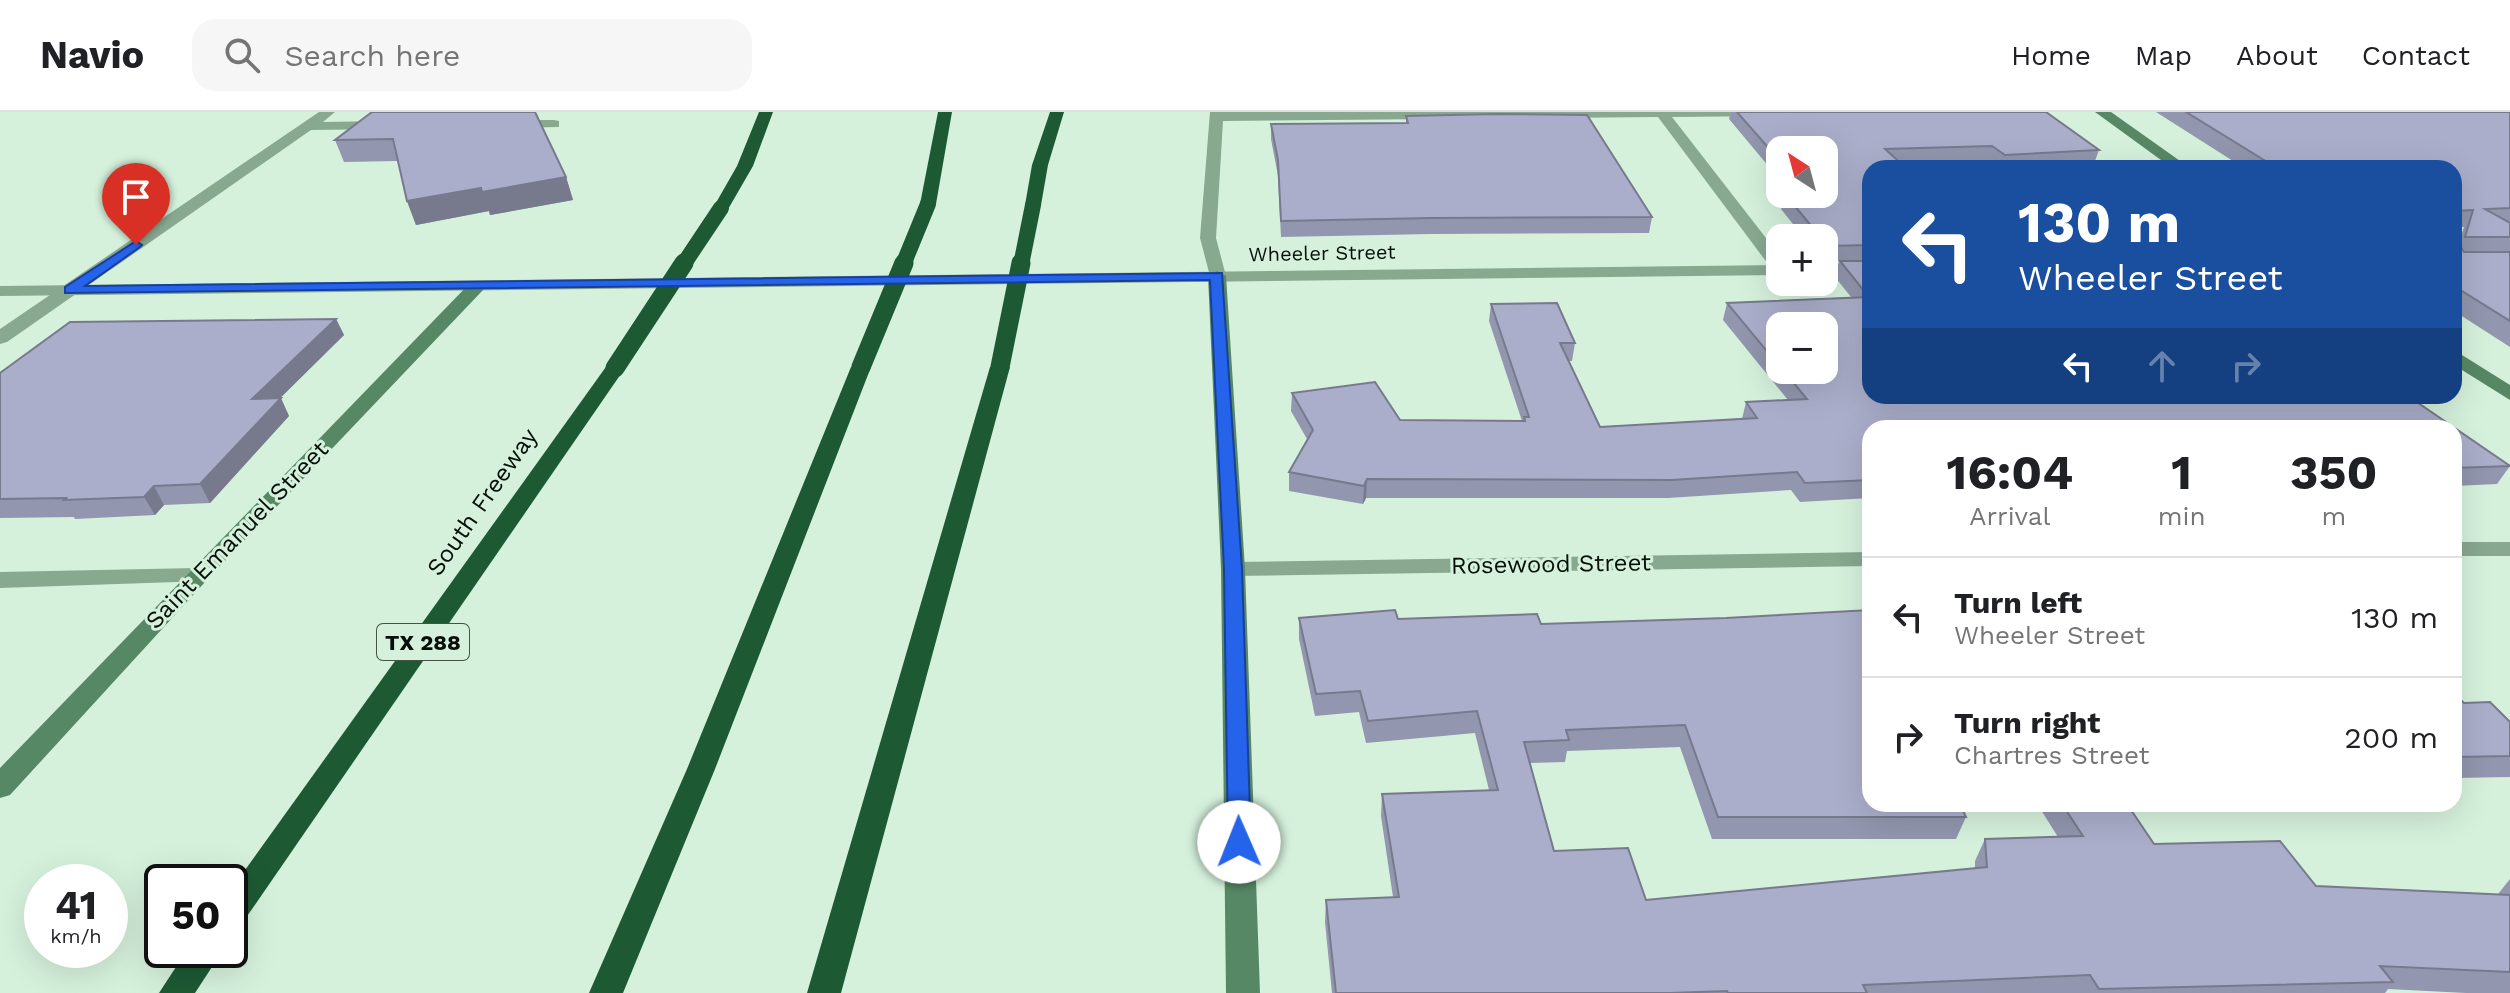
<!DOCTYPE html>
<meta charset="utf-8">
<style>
:root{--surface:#fff;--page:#f6f6f6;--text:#202124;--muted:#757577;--line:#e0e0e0}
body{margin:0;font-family:"Work Sans",sans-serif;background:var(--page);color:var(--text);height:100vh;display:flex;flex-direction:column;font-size:30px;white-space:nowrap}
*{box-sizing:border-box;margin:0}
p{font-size:26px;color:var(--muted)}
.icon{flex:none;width:44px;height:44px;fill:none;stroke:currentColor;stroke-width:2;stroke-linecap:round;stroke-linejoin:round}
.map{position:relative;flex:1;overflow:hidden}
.drawer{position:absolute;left:1862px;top:308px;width:600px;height:392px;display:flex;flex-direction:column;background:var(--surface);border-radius:24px;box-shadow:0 8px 32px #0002}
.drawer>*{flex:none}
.banner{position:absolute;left:1862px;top:48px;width:600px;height:244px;border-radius:24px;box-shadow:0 8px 32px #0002;background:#1a4fa0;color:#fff;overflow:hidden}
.needle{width:52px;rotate:324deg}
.controls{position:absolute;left:1766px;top:24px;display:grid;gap:16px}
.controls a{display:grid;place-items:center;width:72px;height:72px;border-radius:16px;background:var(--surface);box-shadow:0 8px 32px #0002;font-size:40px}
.speed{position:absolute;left:24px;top:752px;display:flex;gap:16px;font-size:40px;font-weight:700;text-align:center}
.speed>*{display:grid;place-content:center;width:104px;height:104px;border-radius:50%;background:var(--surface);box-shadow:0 8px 32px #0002;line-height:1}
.speed small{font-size:20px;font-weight:400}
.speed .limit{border:4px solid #111;border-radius:12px;background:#fff;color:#111}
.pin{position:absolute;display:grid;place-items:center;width:68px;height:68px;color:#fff;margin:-82px -34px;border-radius:50% 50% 50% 0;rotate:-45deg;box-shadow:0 0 8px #0007}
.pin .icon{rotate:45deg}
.me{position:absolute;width:88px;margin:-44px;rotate:359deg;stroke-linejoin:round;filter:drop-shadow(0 0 6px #0008)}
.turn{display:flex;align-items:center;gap:28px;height:168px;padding:0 24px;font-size:36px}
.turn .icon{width:104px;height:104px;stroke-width:2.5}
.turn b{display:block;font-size:56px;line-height:68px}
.lanes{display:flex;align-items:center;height:76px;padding:0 24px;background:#0003;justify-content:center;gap:40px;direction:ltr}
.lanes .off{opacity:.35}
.eta{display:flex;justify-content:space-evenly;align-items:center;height:136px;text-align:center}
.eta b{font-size:48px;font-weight:700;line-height:56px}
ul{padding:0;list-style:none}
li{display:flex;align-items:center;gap:24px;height:120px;padding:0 24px;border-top:2px solid var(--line)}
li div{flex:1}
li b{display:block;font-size:30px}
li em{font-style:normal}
header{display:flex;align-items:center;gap:48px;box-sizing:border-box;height:112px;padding:0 40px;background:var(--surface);border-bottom:2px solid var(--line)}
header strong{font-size:38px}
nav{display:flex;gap:44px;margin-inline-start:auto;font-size:28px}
.search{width:560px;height:72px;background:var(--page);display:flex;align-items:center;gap:20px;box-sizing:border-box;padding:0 28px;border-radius:24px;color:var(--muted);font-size:30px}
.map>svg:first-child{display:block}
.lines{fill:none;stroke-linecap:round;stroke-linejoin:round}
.minor{fill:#88a890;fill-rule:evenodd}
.tertiary{fill:#88a890;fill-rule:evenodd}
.secondary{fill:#578865;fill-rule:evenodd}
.motorway{fill:#1d5a34;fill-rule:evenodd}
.motorway-bridge-far1{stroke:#1d5a34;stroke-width:16}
.motorway-bridge{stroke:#1d5a34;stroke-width:19}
.wall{fill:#9296ae;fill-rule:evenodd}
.shaded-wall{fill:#777a8d}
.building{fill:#aaaeca;stroke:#777a8d;stroke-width:2}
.route{fill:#2563eb;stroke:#184099;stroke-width:2}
.labels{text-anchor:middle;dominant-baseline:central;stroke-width:6;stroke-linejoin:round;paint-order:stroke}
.far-street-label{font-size:20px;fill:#060f08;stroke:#d5f1dc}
.shield{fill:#d5f1dc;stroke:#445348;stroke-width:2}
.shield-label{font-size:22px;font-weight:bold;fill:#060f08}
.street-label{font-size:24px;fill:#060f08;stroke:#d5f1dc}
</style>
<header>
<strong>Navio</strong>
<div class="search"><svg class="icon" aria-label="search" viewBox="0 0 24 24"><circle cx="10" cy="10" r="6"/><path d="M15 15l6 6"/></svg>Search here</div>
<nav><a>Home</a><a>Map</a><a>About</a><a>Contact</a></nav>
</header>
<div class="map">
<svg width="2510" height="881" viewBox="0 0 2510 881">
<rect width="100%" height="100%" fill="#d5f1dc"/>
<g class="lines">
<g class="minor">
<polygon points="319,0 335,0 323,10 386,9 393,13 386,17 311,18 7,230 0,232 0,217"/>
<polygon points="1210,0 1785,0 1778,4 1672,5 1780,144 1780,161 1774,160 1658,5 1223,9 1216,126 1226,164 1223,168 1211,168 1200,126"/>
<polygon points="554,8 559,9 559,15 510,16 503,12 510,8"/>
<rect x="2454" y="430" width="56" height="14"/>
<polygon points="1870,440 1870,454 1233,464 1224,462 1221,457 1224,452 1233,450"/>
<polygon points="197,456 206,459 209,464 206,469 0,476 0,460"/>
</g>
<g class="tertiary">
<rect x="1824" y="152" width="46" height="10"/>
<polygon points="1780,153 1780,163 0,184 0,174"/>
</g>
<g class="secondary">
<polygon points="2095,0 2111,0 2190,56 2172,56"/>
<polygon points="1217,159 1226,164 1245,457 1260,881 1226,881 1221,457 1208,164"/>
<polygon points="477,169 486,174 483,178 206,469 10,683 0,686 0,656 471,170"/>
<polygon points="2454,238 2510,273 2510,288 2454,253"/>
</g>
<g class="motorway">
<polygon points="759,0 773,0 753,54 727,99 715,99 713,96 737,54"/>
<polygon points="938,0 952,0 936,92 928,97 920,92"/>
<polygon points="1050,0 1064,0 1048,53 1041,93 1033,98 1025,93 1032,53"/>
<polygon points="861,249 871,255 715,657 623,881 589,881 687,657 851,255"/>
<polygon points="1000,249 1010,255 841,881 807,881 990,255"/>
<polygon points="615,250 625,256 241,813 230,817 230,779 608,252"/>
<polygon points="187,838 223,838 195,881 159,881"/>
</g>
<g class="motorway-bridge-far1">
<polyline points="683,153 721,96"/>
<polyline points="903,153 928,92"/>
<polyline points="1021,153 1033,93"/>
</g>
<g class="motorway-bridge">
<polyline points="861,255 904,151"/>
<polyline points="1000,255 1021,151"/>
<polyline points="615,256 684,151"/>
</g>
</g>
<g class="wall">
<polygon points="372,0 566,65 573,88 490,103 489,99 416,113 407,89 398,49 344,50 335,28"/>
<path d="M 1731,0 L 2046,0 L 2099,38 L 2095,49 L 2120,49 L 2129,56 L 2056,56 L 2056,55 L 1998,56 L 1987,48 L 1901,51 L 1906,56 L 1870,56 L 1870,284 L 2408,284 L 2510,354 L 2497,372 L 2454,374 L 2454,316 L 1870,316 L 1870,386 L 1800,390 L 1791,378 L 1668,386 L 1366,386 L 1363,392 L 1289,379 L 1289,360 L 1307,327 L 1291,299 L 1292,281 L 1375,270 L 1400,308 L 1522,309 L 1489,209 L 1491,192 L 1557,191 L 1575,231 L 1572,249 L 1569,249 L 1600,315 L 1742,307 L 1746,290 L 1788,288 L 1723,208 L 1727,191 L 1851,185 L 1835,165 L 1839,149 L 1824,149 L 1824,126 L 1804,126 L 1781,97 L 1785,82 L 1824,82 L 1824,38 L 1780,38 L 1780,68 L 1729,7 ZM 1780,214 L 1824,214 L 1824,258 L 1780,258 Z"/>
<polygon points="2156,0 2510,0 2510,235 2454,199 2454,148 2457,142 2455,142 2464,115 2454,115 2454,56 2244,56"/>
<polygon points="1406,4 1652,105 1649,121 1430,122 1281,125 1278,64 1271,27 1271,12 1406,11"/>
<polygon points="336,207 344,223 280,286 289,304 210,391 164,393 155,403 75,407 74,405 0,406 0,261"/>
<polygon points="1299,506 1541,512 1870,692 1966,705 1956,727 1712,727 1680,635 1567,639 1565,650 1530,651 1554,739 1646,788 1975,756 1975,749 1985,727 2058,725 2041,698 2044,692 2127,692 2154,732 2316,774 2499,783 2498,782 2510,767 2510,881 2466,881 2388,877 2385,881 1332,881 1325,810 1326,788 1393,785 1381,704 1382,682 1489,678 1475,621 1366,631 1359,600 1315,604 1299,527"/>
<polygon points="2454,582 2464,591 2510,610 2510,665 2454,666"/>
</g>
<g class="shaded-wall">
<polygon points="566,65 573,88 490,103 489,99 416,113 407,89 481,76"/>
<polygon points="336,207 344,223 261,305 252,287"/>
<polygon points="281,286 289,304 210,391 200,372"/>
<polygon points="1367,367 1366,386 1363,392 1364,374"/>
<polygon points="154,374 164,393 155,403 144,385"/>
</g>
<g class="building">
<polygon points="372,0 535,0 566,65 482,80 481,76 407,89 393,27 335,28"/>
<polygon points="1737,0 2046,0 2099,38 2005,43 1992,34 1885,37 1906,56 1870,56 1870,133 1827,134 1824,130 1824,126 1821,126 1785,82 1824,82 1824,38 1780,38 1780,49"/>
<polygon points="2186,0 2510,0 2510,96 2485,97 2510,111 2510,125 2465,125 2473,98 2454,99 2454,56 2277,56"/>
<polygon points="1498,2 1587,3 1652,105 1431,106 1281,109 1278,48 1271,12 1408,11 1406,4"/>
<polygon points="2120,49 2129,56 2066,56 2058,50"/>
<polygon points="2461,135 2464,140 2510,140 2510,209 2454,174 2454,156"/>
<polygon points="1840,149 1870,149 1870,284 2408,284 2510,354 2454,356 2454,316 1870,316 1870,368 1805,371 1797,360 1672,368 1367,367 1364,374 1289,360 1313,318 1292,281 1375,270 1400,308 1525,309 1524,305 1529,305 1491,192 1557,191 1575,231 1560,231 1600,315 1757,306 1746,290 1807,287 1783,258 1824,258 1824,214 1780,214 1780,255 1727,191 1869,185"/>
<polygon points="336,207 252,287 281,286 200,372 154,374 144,385 64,388 66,386 0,387 0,261 70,210"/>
<polygon points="1395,498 1398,507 1537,502 1541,512 1726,506 1870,498 1870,692 1960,692 1966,705 1718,705 1685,613 1566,618 1569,628 1524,630 1554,739 1628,736 1646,788 1987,755 1985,727 2083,724 2062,692 2127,692 2154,732 2280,729 2316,774 2510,783 2510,860 2380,854 2393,870 2099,877 2090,863 1863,873 1867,881 1728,881 1727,879 1669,881 1336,881 1326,788 1399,785 1382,682 1498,678 1477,599 1368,609 1360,579 1316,582 1299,506"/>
<polygon points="2454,582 2464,591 2490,590 2510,610 2510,644 2454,645"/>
</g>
<polygon class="route" points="136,129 142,133 140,135 85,174 1222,161 1242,457 1251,730 1247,736 1239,739 1231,736 1228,730 1224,457 1210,168 65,181 65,175"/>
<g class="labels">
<g class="far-street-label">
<text transform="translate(1322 141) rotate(-1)">Wheeler Street</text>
</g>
<rect class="shield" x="377" y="512" width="92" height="36" rx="6"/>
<g class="shield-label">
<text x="423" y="530">TX 288</text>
</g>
<g class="street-label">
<text transform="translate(482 390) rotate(-55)">South Freeway</text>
<text transform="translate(237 423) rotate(-46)">Saint Emanuel Street</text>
<text transform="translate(1551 452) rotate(-1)">Rosewood Street</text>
</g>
</g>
</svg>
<div class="controls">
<a><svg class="needle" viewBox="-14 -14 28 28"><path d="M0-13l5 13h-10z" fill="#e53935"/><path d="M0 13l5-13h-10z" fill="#757577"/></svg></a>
<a>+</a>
<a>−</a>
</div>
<div class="speed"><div>41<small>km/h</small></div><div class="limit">50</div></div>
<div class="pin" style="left:136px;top:133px;background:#d93025"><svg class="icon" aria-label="arrive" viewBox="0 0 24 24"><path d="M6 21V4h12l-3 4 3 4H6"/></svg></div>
<svg class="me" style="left:1239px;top:730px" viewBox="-20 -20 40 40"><circle r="19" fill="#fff"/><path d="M0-13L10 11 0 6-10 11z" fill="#2563eb"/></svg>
<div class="banner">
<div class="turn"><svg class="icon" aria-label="left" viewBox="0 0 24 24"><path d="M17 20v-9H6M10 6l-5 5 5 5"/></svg><div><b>130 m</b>Wheeler Street</div></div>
<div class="lanes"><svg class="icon" aria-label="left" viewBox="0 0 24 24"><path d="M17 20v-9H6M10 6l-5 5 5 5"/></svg><svg class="icon off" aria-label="ahead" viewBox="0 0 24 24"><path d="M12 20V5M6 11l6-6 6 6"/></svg><svg class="icon off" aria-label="right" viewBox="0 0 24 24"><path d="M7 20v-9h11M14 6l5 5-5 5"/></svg></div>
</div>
<section class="drawer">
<div class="eta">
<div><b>16:04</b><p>Arrival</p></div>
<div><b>1</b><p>min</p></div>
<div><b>350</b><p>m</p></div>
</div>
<ul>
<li><svg class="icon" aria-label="left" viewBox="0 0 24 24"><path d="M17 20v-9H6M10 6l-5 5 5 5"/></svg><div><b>Turn left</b><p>Wheeler Street</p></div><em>130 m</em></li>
<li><svg class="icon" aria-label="right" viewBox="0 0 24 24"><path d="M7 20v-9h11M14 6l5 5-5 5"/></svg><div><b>Turn right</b><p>Chartres Street</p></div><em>200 m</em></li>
</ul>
</section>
</div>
